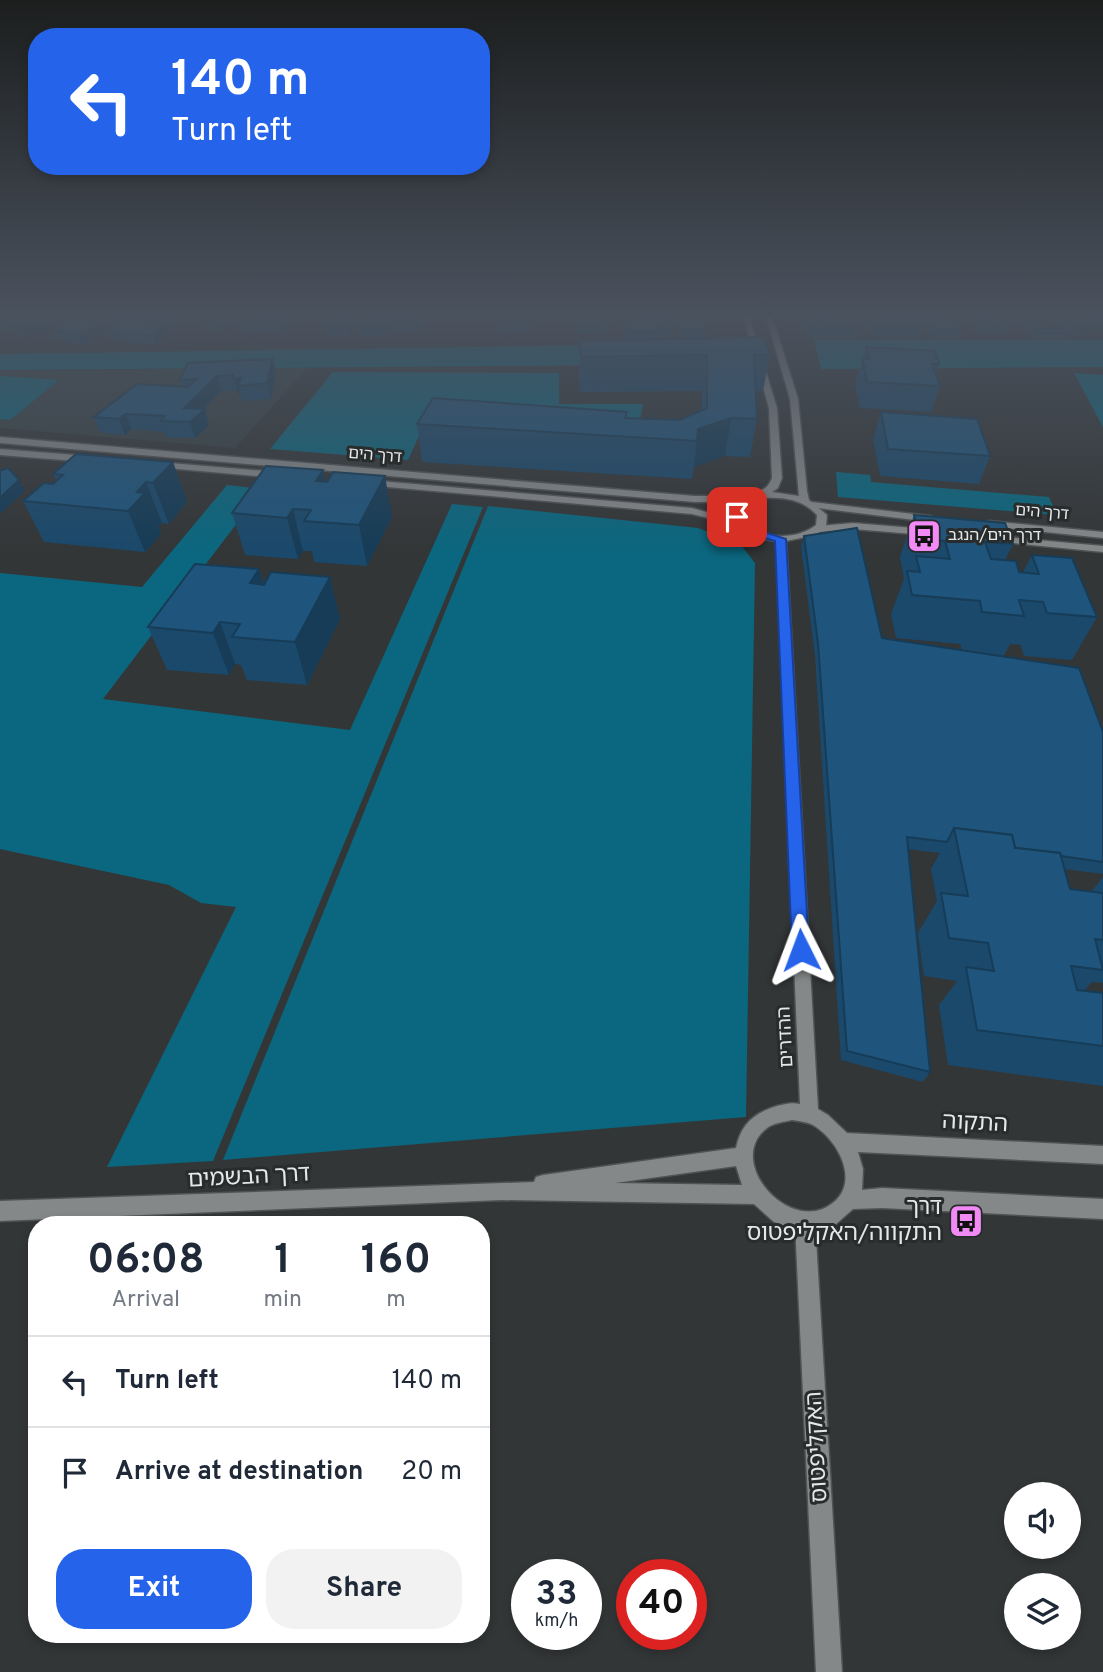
<!DOCTYPE html>
<meta charset="utf-8">
<style>
:root{--surface:#fff;--page:#f2f2f3;--text:#1f2937;--muted:#747a83;--line:#e0e1e3;--accent:#2563eb}
body{margin:0;font-family:Overpass,"Noto Sans Hebrew",sans-serif;background:var(--page);color:var(--text);height:100vh;display:flex;flex-direction:column;font-size:26px;white-space:nowrap}
*{box-sizing:border-box;margin:0}
p{font-size:23px;color:var(--muted)}
.icon{flex:none;width:38px;height:38px;fill:none;stroke:currentColor;stroke-width:2;stroke-linecap:round;stroke-linejoin:round}
.map{position:relative;flex:1;overflow:hidden}
.drawer{position:absolute;left:28px;top:1216px;width:462px;height:427px;display:flex;flex-direction:column;background:var(--surface);border-radius:28px;box-shadow:0 4px 10px #0003}
.drawer>*{flex:none}
.top-card{position:absolute;left:28px;top:28px;width:462px;height:147px;border-radius:28px;box-shadow:0 4px 10px #0003;background:#2563eb;color:#fff;overflow:hidden}
.buttons{position:absolute;left:1004px;top:1482px;display:grid;gap:14px}
.buttons a{display:grid;place-items:center;width:77px;height:77px;border-radius:50%;background:var(--surface);box-shadow:0 4px 10px #0003;font-size:35px}
.speed{position:absolute;left:511px;top:1559px;display:flex;gap:14px;font-size:35px;font-weight:700;text-align:center}
.speed>*{display:grid;place-content:center;width:91px;height:91px;border-radius:50%;background:var(--surface);box-shadow:0 4px 10px #0003;line-height:1}
.speed small{font-size:18px;font-weight:400}
.speed .limit{border:10px solid #d22;background:#fff;color:#111}
.pin{position:absolute;display:grid;place-items:center;width:60px;height:60px;color:#fff;margin:-30px;border-radius:14px;box-shadow:0 4px 10px #0006}
.me{position:absolute;width:77px;margin:-38px;rotate:357deg;stroke-linejoin:round;filter:drop-shadow(0 0 5px #0008)}
.turn{display:flex;align-items:center;gap:24px;height:147px;padding:0 28px;font-size:32px}
.turn .icon{width:91px;height:91px;stroke-width:2.5}
.turn b{display:block;font-size:49px;line-height:60px}
.eta{display:flex;justify-content:space-evenly;align-items:center;height:119px;text-align:center}
.eta b{font-size:42px;font-weight:700;line-height:49px}
.cta{display:flex;gap:14px;margin-top:auto;padding:14px 28px}
.cta a{flex:1;height:80px;border-radius:28px;background:var(--accent);color:#fff;font-size:28px;font-weight:700;line-height:80px;text-align:center}
.cta a+a{background:var(--page);color:var(--text)}
ul{padding:0;list-style:none}
li{display:flex;align-items:center;gap:21px;height:91px;padding:0 28px;border-top:2px solid var(--line)}
li div{flex:1}
li b{display:block;font-size:26px}
li em{font-style:normal}
.map>svg:first-child{display:block}
.built{fill:#384144}
.green{fill:#0b677f}
.lines{fill:none;stroke-linecap:round;stroke-linejoin:round}
.minor-casing{stroke:#505253;stroke-width:3}
.tertiary-casing{stroke:#505253;stroke-width:3}
.minor{fill:#858889;fill-rule:evenodd}
.tertiary{fill:#858889;fill-rule:evenodd}
.wall{fill:#1b496b;fill-rule:evenodd}
.shaded-wall{fill:#163c57}
.building{fill:#1f557c;stroke:#163c57;stroke-width:2}
.route{fill:#2563eb;stroke:#184099;stroke-width:2}
.labels{text-anchor:middle;dominant-baseline:central;stroke-width:6;stroke-linejoin:round;paint-order:stroke}
.far-street-label{font-size:16px;fill:#e6e8e8;stroke:#292c2d}
.far-poi-label{font-size:16px;fill:#e6e8e8;stroke:#292c2d;text-anchor:start}
.street-label{font-size:19px;fill:#e6e8e8;stroke:#292c2d}
.near-street-label{font-size:23px;fill:#e6e8e8;stroke:#292c2d}
.near-poi-label{font-size:23px;fill:#e6e8e8;stroke:#292c2d;text-anchor:end}
</style>
<div class="map">
<svg width="1103" height="1672" viewBox="0 0 1103 1672">
<rect width="100%" height="100%" fill="#333637"/>
<polygon class="built" points="307,368 235,448 0,428 0,371"/>
<g class="green">
<polygon points="814,340 1103,340 1103,367 821,369"/>
<polygon points="740,343 748,364 0,370 0,354"/>
<polygon points="333,372 559,373 559,404 643,404 636,441 423,427 408,460 270,449"/>
<polygon points="1074,373 1103,375 1103,427"/>
<polygon points="0,376 59,380 10,420 0,419"/>
<polygon points="836,472 870,475 871,482 1049,497 1057,515 838,497"/>
<polygon points="227,485 263,489 103,699 350,730 452,504 483,507 213,1161 107,1167 236,907 201,903 169,885 0,849 0,573 142,587"/>
<polygon points="488,506 698,528 741,545 755,563 746,1117 223,1160"/>
</g>
<g class="lines">
<g class="minor-casing">
<g id="minor">
<polygon points="0,437 695,496 748,496 753,499 748,502 695,502 0,443"/>
<polygon points="0,449 89,456 93,459 89,462 0,455"/>
<polygon points="158,462 278,472 283,475 278,478 155,467 154,465"/>
<polygon points="368,480 692,508 746,523 741,526 692,514 365,485 363,483"/>
<polygon points="812,502 931,516 936,519 931,522 809,507 809,503"/>
<polygon points="989,521 1103,532 1103,538 986,526 986,522"/>
<polygon points="853,523 926,529 931,532 926,535 853,529 819,532 814,529 819,526"/>
<polygon points="995,536 1103,546 1103,552 992,541 992,537"/>
<polygon points="805,1212 812,1215 815,1222 842,1672 816,1672 795,1222 798,1215"/>
</g>
</g>
<g class="tertiary-casing">
<path id="tertiary" d="M 743,316 L 749,316 L 777,408 L 782,478 L 778,488 L 772,492 L 799,496 L 790,399 L 766,316 L 772,316 L 798,399 L 807,491 L 809,500 L 827,515 L 826,526 L 816,535 L 786,541 L 818,1109 L 828,1115 L 847,1133 L 1103,1146 L 1103,1164 L 858,1152 L 863,1169 L 862,1190 L 882,1188 L 1103,1199 L 1103,1219 L 882,1208 L 853,1209 L 836,1224 L 804,1232 L 774,1222 L 754,1204 L 501,1200 L 0,1221 L 0,1201 L 534,1182 L 536,1177 L 543,1175 L 736,1148 C 741,1124 754,1113 777,1106 C 785,1104 791,1102 800,1104 L 776,541 C 755,539 737,531 732,509 C 736,505 740,499 745,497 C 757,491 767,492 772,478 L 769,408 ZM 765,498 C 785,497 803,500 817,515 L 816,525 C 795,542 749,541 742,510 L 751,501 ZM 792,1120 C 799,1121 807,1122 813,1125 C 837,1139 860,1180 834,1202 C 792,1238 723,1162 767,1128 C 773,1123 784,1122 792,1120 ZM 736,1166 L 742,1185 L 615,1183 Z"/>
</g>
<use href="#minor" class="minor"/>
<use href="#tertiary" class="tertiary"/>
</g>
<g class="wall">
<polygon points="105,316 193,316 172,327 168,326 170,334 155,345 112,340 108,331 116,326 108,324"/>
<polygon points="242,316 297,316 297,318 282,333 240,330 237,320"/>
<polygon points="355,316 349,336 326,336 324,326"/>
<polygon points="501,316 532,323 532,332 503,333"/>
<polygon points="570,316 604,316 607,323 606,333 575,334"/>
<polygon points="628,316 671,316 670,324 657,325 659,329 659,325 672,332 672,337 660,337 660,334 659,339 678,339 674,321 675,316 702,316 707,330 705,338 770,355 763,391 755,391 757,419 750,457 725,456 694,467 692,479 422,462 417,424 627,418 680,420 702,410 702,391 580,392 579,376 580,341 625,340 621,329 622,320 630,319"/>
<polygon points="808,316 840,316 840,317 865,316 853,317 861,327 859,337 809,338 802,328 804,318 810,318"/>
<path d="M 870,316 L 949,316 L 962,328 L 959,338 L 935,339 L 924,327 L 921,337 L 875,337 L 867,325 ZM 916,317 L 919,320 L 924,319 L 922,325 Z"/>
<polygon points="972,316 1002,316 1010,324 1006,334 983,334 971,319"/>
<polygon points="1007,316 1034,316 1043,323 1041,329 1062,329 1040,316 1103,316 1103,329 1093,330 1091,333 1073,335 1068,332 1066,338 1035,338 1032,333 1028,333"/>
<polygon points="0,317 52,328 104,323 108,333 82,345 55,338 51,329 25,338 3,327"/>
<polygon points="426,318 420,332 390,331 389,322 386,336 358,336 356,326 390,319"/>
<polygon points="229,320 230,325 224,330 208,329 207,324"/>
<polygon points="866,347 939,364 936,374 940,386 931,412 860,408 855,384"/>
<polygon points="188,363 276,373 271,399 242,401 240,394 238,394 237,390 221,391 203,409 205,409 209,425 195,438 166,437 165,432 131,429 125,435 100,432 94,417 182,387 180,380"/>
<polygon points="881,412 990,456 979,484 880,476 873,439"/>
<polygon points="173,462 187,502 169,524 162,523 158,527 161,534 145,552 44,542 23,501 53,484 57,481 53,474"/>
<polygon points="323,470 325,482 392,517 367,566 314,562 312,551 303,551 298,559 245,555 232,513"/>
<polygon points="914,515 1013,544 1005,560 1019,572 1023,572 1032,555 1097,617 1072,660 1024,656 1021,645 1010,644 1003,657 1103,732 1103,874 1064,869 1070,889 1091,892 1103,877 1103,983 1092,982 1084,991 1103,993 1103,1086 948,1065 939,1005 957,981 924,976 918,933 937,901 931,869 940,853 908,849 930,1072 923,1082 841,1060 815,655 801,547 804,536 882,638 962,650 960,644 896,638 891,614 904,579 900,557"/>
<polygon points="259,569 264,584 340,619 307,685 247,680 241,665 235,664 229,675 167,670 148,627"/>
</g>
<g class="shaded-wall">
<polygon points="122,316 140,316 142,321 127,328"/>
<polygon points="169,316 193,316 172,327"/>
<polygon points="288,316 297,316 297,318 282,333 279,324"/>
<polygon points="350,316 355,316 349,336 347,326"/>
<polygon points="387,316 391,316 386,336 384,326"/>
<polygon points="422,316 426,316 426,318 420,332 418,322"/>
<polygon points="48,320 52,329 25,338 21,328"/>
<polygon points="229,320 230,325 224,330 222,325"/>
<polygon points="104,323 108,333 82,345 78,335"/>
<polygon points="167,324 170,334 155,345 152,335"/>
<polygon points="1096,324 1091,333 1073,335 1077,326"/>
<polygon points="1103,324 1103,329 1093,330 1095,326"/>
<polygon points="273,359 276,373 271,399 267,383"/>
<polygon points="217,376 221,391 189,423 184,408"/>
<polygon points="241,378 238,386 240,394 238,394 234,379"/>
<polygon points="205,409 209,425 195,438 190,422"/>
<polygon points="126,414 131,429 125,435 119,419"/>
<polygon points="731,418 725,456 694,467 698,429"/>
<polygon points="173,462 187,502 169,524 153,483"/>
<polygon points="323,470 331,510 316,481"/>
<polygon points="385,476 392,517 367,566 359,525"/>
<polygon points="19,480 25,491 0,514 0,498"/>
<polygon points="146,482 162,523 158,527 161,534 145,552 128,511 137,492"/>
<polygon points="293,509 303,551 298,559 287,518"/>
<polygon points="259,569 272,611 250,583"/>
<polygon points="330,577 340,619 307,685 295,642"/>
<polygon points="220,622 235,664 229,675 213,633"/>
</g>
<g class="building">
<polygon points="4,316 40,316 48,320 21,328 0,318"/>
<polygon points="242,316 288,316 279,324 237,320"/>
<polygon points="328,316 350,316 347,326 324,326"/>
<polygon points="359,316 387,316 384,326 356,326"/>
<polygon points="392,316 422,316 418,322 389,321"/>
<polygon points="502,316 531,316 532,323 502,324"/>
<polygon points="573,316 604,316 607,323 575,325"/>
<polygon points="676,316 702,316 707,330 680,330"/>
<polygon points="870,316 915,316 924,327 877,327"/>
<polygon points="925,316 949,316 962,328 938,329"/>
<polygon points="979,316 1002,316 1010,324 986,324"/>
<polygon points="1022,316 1034,316 1043,323 1032,324"/>
<polygon points="1060,316 1082,316 1096,324 1077,326"/>
<polygon points="1082,316 1089,316 1103,323 1103,324 1095,326 1096,324"/>
<polygon points="78,317 104,323 78,335 51,329"/>
<polygon points="854,317 861,327 811,328 804,318"/>
<polygon points="654,318 660,331 627,332 622,320"/>
<polygon points="213,319 229,320 222,325 207,324"/>
<polygon points="125,320 167,324 152,335 108,331"/>
<polygon points="659,325 670,325 672,332 661,332"/>
<polygon points="1033,329 1065,329 1068,333 1037,333"/>
<polygon points="763,337 770,355 754,355 757,419 731,418 698,429 697,441 417,424 433,398 627,412 625,418 680,420 707,408 707,355 581,357 580,341"/>
<polygon points="866,347 935,351 939,364 932,364 940,386 867,382 862,358 869,359"/>
<polygon points="273,359 267,383 238,386 241,378 234,379 233,375 217,376 184,408 205,409 190,422 161,421 165,416 126,414 119,419 94,417 137,384 188,387 197,379 180,380 188,363"/>
<polygon points="881,412 977,419 990,456 888,449"/>
<polygon points="76,454 173,462 153,483 146,482 137,492 145,493 128,511 23,501 44,483 53,484 63,475 53,474"/>
<polygon points="266,466 323,470 316,481 327,482 333,472 385,476 359,525 304,521 311,510 293,509 287,518 232,513"/>
<polygon points="8,468 19,480 0,498 0,471"/>
<polygon points="914,515 1005,523 1013,544 985,542 991,559 1016,561 1019,572 1039,574 1032,555 1072,558 1097,617 1047,613 1043,602 1019,600 1024,616 982,612 980,601 912,595 907,571 920,572 916,556 950,559 945,541 920,539"/>
<polygon points="857,528 882,638 1079,668 1103,732 1103,862 1061,856 1060,853 1015,848 1012,835 954,828 947,842 907,837 930,1072 847,1051 818,643 804,536"/>
<polygon points="195,564 259,569 250,583 264,585 271,572 330,577 295,642 232,637 240,624 220,622 213,633 148,627"/>
<polygon points="954,828 1012,835 1015,848 1060,853 1070,889 1103,893 1103,940 1095,939 1103,970 1071,966 1077,990 1103,993 1103,1046 977,1030 966,967 994,971 988,943 949,938 941,893 968,896"/>
</g>
<linearGradient id="sky" x2="0" y2="1"><stop stop-color="#1c1e1e"/><stop offset="0.57" stop-color="#4a525e"/><stop offset="1" stop-color="#4a525e" stop-opacity="0"/></linearGradient>
<rect width="1103" height="550" fill="url(#sky)"/>
<path class="route" d="M 733,514 L 740,514 L 758,530 L 786,539 L 809,950 L 807,955 L 801,957 L 794,955 L 792,950 L 775,541 C 757,536 742,534 731,517 Z"/>
<defs>
<g id="bus-square" transform="scale(1.75)"><rect x="-9" y="-9" width="18" height="18" rx="4" fill="#f18af4" stroke="#292c2d"/><path d="M-5-6H5V4H4V6H2V4H-2V6H-4V4H-5ZM-3.5-4V0h7V-4ZM-3.5 1.2v1.5H-2V1.2ZM2 1.2v1.5H3.5V1.2Z" fill="#111"/></g>
</defs>
<g fill-rule="evenodd">
<use href="#bus-square" x="924" y="536"/>
<use href="#bus-square" x="966" y="1221"/>
</g>
<g class="labels">
<g class="far-street-label">
<text transform="translate(375 456) rotate(5)">דרך הים</text>
<text transform="translate(1042 513) rotate(5)">דרך הים</text>
</g>
<g class="far-poi-label">
<text x="948" y="536">דרך הים/הנגב</text>
</g>
<g class="street-label">
<text transform="translate(786 1037) rotate(-93)">ההדרים</text>
</g>
<g class="near-street-label">
<text transform="translate(975 1124) rotate(3)">התקוה</text>
<text transform="translate(249 1178) rotate(-3)">דרך הבשמים</text>
<text transform="translate(818 1447) rotate(-93)">האקליפטוס</text>
</g>
<g class="near-poi-label">
<text x="942" y="1208">דרך<tspan x="942" dy="26">התקווה/האקליפטוס</tspan></text>
</g>
</g>
</svg>
<div class="buttons">
<a><svg class="icon" aria-label="sound" viewBox="0 0 24 24"><path d="M4 9h4l5-4v14l-5-4H4zM17 9q2 3 0 6"/></svg></a>
<a><svg class="icon" aria-label="layers" viewBox="0 0 24 24"><path d="M12 4l9 5-9 5-9-5zM3 14l9 5 9-5"/></svg></a>
</div>
<div class="speed"><div>33<small>km/h</small></div><div class="limit">40</div></div>
<div class="pin" style="left:737px;top:517px;background:#d93025"><svg class="icon" aria-label="arrive" viewBox="0 0 24 24"><path d="M6 21V4h12l-3 4 3 4H6"/></svg></div>
<svg class="me" style="left:801px;top:950px" viewBox="-20 -20 40 40"><path d="M0-17L14 15 0 8-14 15z" fill="#2563eb" stroke="#fff" stroke-width="4"/></svg>
<div class="top-card">
<div class="turn"><svg class="icon" aria-label="left" viewBox="0 0 24 24"><path d="M17 20v-9H6M10 6l-5 5 5 5"/></svg><div><b>140 m</b>Turn left</div></div>
</div>
<section class="drawer">
<div class="eta">
<div><b>06:08</b><p>Arrival</p></div>
<div><b>1</b><p>min</p></div>
<div><b>160</b><p>m</p></div>
</div>
<ul>
<li><svg class="icon" aria-label="left" viewBox="0 0 24 24"><path d="M17 20v-9H6M10 6l-5 5 5 5"/></svg><div><b>Turn left</b></div><em>140 m</em></li>
<li><svg class="icon" aria-label="arrive" viewBox="0 0 24 24"><path d="M6 21V4h12l-3 4 3 4H6"/></svg><div><b>Arrive at destination</b></div><em>20 m</em></li>
</ul>
<div class="cta"><a>Exit</a><a>Share</a></div>
</section>
</div>
